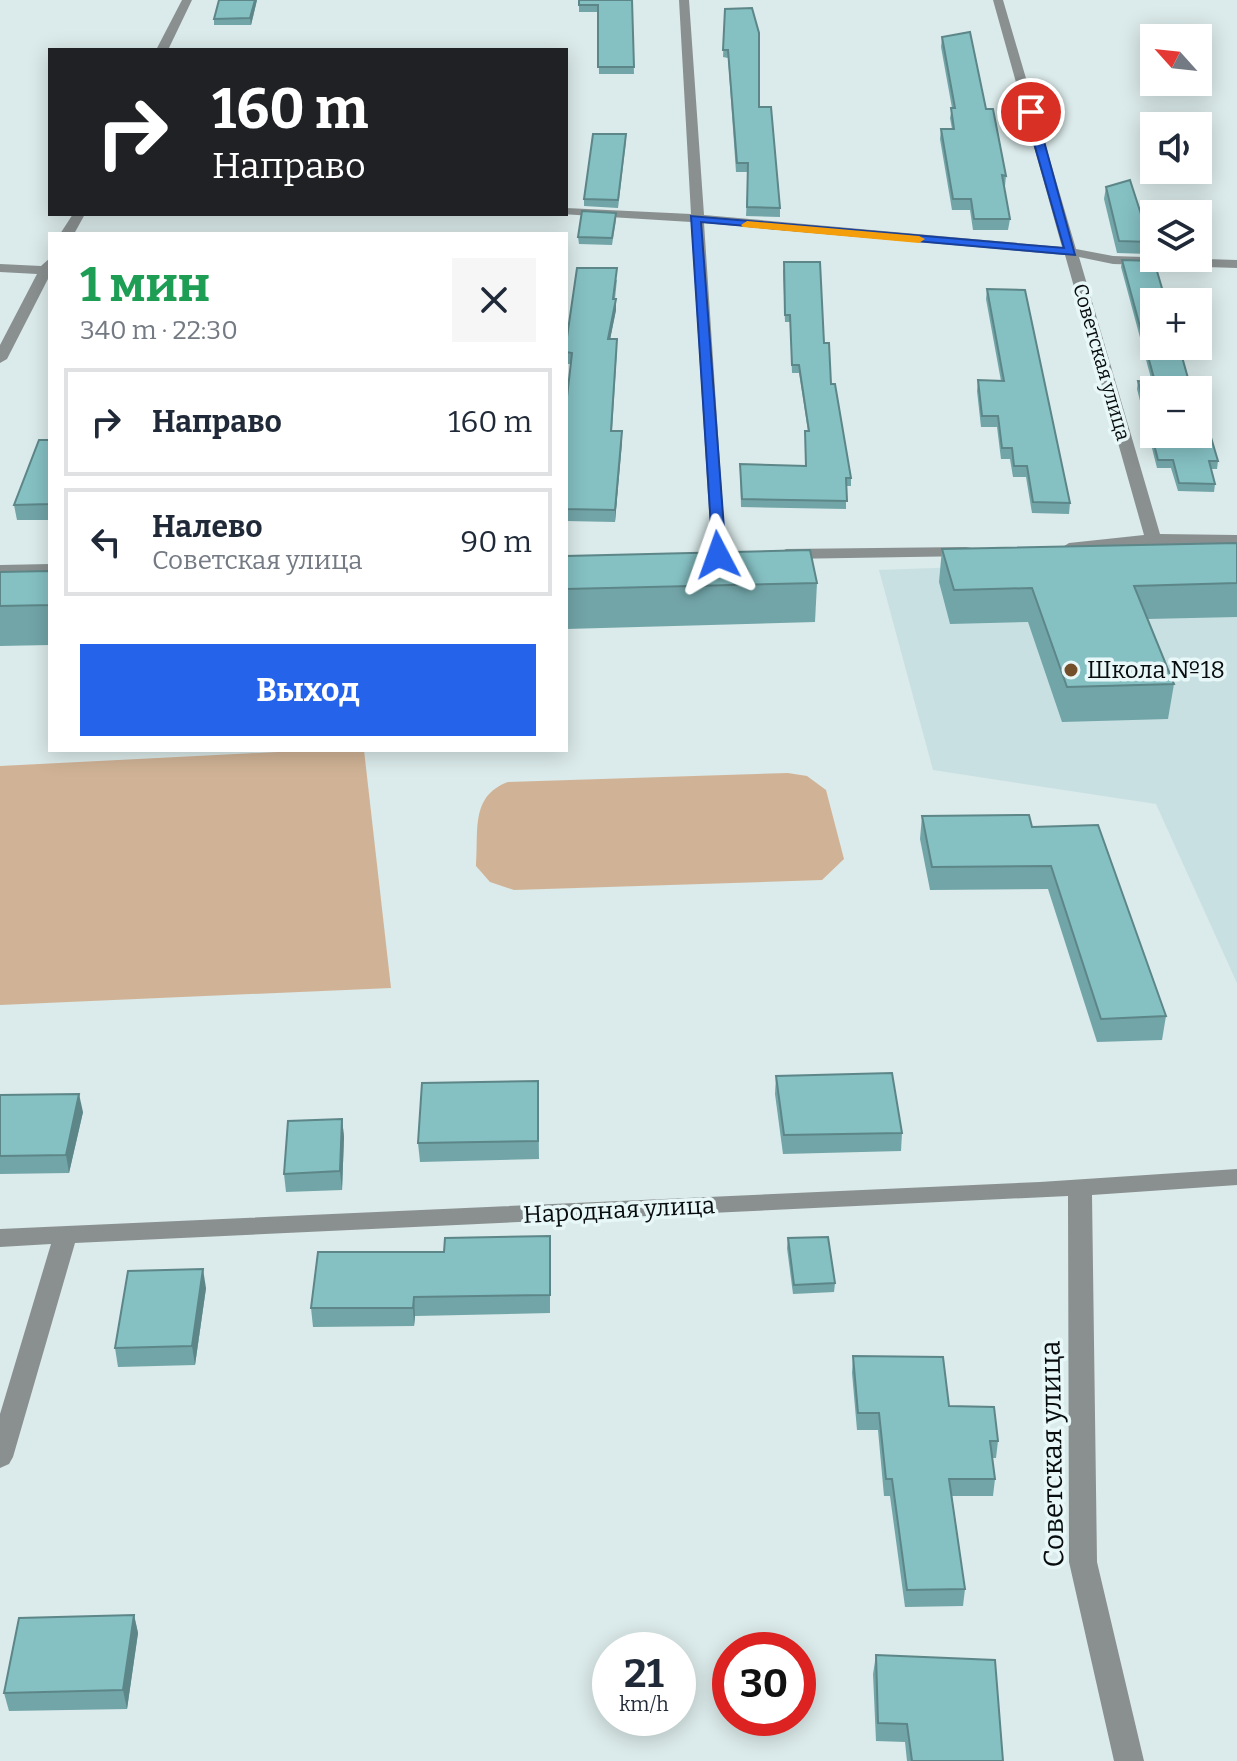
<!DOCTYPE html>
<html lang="ru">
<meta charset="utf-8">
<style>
:root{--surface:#fff;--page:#f6f6f7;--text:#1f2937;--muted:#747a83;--line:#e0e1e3;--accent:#2563eb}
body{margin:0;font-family:Bitter,serif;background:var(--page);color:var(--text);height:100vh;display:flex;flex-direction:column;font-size:30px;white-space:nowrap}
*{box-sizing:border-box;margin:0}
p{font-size:26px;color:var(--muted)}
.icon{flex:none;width:44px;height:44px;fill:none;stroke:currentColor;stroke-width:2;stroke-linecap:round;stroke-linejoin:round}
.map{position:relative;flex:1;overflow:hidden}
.sheet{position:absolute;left:48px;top:232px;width:520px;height:520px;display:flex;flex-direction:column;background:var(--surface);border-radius:0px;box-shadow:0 4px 20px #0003}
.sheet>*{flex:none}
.banner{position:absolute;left:48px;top:48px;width:520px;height:168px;border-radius:0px;box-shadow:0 4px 20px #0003;background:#202124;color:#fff;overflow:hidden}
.needle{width:52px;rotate:297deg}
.controls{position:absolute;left:1140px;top:24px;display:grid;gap:16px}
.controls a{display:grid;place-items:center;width:72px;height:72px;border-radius:0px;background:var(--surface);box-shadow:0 4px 20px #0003;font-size:40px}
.speed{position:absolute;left:592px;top:1632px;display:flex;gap:16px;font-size:40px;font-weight:700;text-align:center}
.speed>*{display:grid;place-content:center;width:104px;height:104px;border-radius:50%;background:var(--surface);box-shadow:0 4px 20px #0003;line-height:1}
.speed small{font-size:20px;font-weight:400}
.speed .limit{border:12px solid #d22;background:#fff;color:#111}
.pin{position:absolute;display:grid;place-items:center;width:68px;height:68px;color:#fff;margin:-34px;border:4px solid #fff;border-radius:50%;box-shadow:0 2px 8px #0007}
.me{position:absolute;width:88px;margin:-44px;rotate:356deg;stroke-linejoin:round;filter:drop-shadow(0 0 6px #0008)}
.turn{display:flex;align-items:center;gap:28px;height:168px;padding:0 32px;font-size:36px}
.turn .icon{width:104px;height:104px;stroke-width:2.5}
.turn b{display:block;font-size:56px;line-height:68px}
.round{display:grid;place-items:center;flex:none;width:84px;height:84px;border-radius:0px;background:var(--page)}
.head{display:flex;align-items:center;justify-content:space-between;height:136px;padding:0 32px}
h1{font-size:48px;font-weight:700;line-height:60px;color:#1e9e55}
.button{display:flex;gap:16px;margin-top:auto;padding:16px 32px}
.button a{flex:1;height:92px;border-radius:0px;background:var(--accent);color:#fff;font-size:32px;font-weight:700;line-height:92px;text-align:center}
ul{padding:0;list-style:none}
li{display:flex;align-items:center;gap:24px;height:108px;margin:0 16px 12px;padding:0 16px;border:4px solid var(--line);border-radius:0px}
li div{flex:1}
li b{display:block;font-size:30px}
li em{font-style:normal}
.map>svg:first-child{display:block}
.built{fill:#c8e0e2}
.green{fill:#d0b396}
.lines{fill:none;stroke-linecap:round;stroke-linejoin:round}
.street{fill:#8a9090;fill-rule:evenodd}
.wall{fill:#72a5a8}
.shaded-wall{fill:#5d8688}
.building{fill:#85c0c3;stroke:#5d8688;stroke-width:2}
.route{fill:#2563eb;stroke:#184099;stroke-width:2}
.slow{fill:#f59e0b}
.poi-dot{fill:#735029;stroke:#e8f7f8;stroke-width:3}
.labels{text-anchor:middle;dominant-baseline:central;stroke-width:7;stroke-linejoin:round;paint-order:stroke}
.far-street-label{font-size:20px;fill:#080c0d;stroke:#e8f7f8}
.poi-label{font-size:24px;fill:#080c0d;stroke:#e8f7f8;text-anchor:start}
.street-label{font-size:24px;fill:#080c0d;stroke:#e8f7f8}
.near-street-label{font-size:28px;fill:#080c0d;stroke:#e8f7f8}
</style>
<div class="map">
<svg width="1237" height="1761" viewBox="0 0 1237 1761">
<rect width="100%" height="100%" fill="#dbeaea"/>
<polygon class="built" points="1237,557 1237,983 1156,804 933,770 879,570"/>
<g class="green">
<polygon points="316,750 364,750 391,988 0,1005 0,766"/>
<path d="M 788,773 L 807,776 L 826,790 L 844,859 L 822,880 L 514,890 L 490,882 L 476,866 C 479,831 470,796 508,782 Z"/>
</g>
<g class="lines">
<g class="street">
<polygon points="182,0 192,0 168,50 156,50"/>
<polygon points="679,0 689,0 704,215 1062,247 993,0 1003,0 1076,249 1113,256 1237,260 1237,268 1113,264 1079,257 1160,534 1237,535 1237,545 1153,544 1069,553 1061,548 1069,543 1144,535 1065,255 704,223 726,555 718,560 712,559 691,222 561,214 566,214 566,208 691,214"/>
<polygon points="73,214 85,214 74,234 60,234"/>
<polygon points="50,258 50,275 7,359 0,363 0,345 37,274 0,272 0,264 41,266"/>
<polygon points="966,547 972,548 974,552 972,556 786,559 778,554 786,549"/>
<polygon points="50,564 50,574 0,575 0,565"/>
<polygon points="1237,1169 1237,1185 1092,1195 1097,1562 1144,1761 1114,1761 1069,1562 1068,1196 75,1243 13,1457 9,1464 0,1468 0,1414 51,1244 0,1247 0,1229 1040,1182"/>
</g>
</g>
<g class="wall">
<polygon points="257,0 251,25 214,25 214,19"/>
<polygon points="579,0 632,0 634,74 599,74 598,12 579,12"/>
<polygon points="725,9 759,107 780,208 780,217 746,216 748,172 736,172 728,58 723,57"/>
<polygon points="942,37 986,109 1006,176 1005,186 1004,186 1010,219 1008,230 973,230 970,210 952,210 940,139 941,129 952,129 950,118 952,108 941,47"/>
<polygon points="626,141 618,208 584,206 584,199"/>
<polygon points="1106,187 1150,242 1148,254 1117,253 1104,199"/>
<polygon points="616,220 612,245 579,244 578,237"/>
<polygon points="1122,260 1191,389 1218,461 1217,469 1211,469 1215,484 1214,492 1178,491 1171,468 1157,468 1137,389 1138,381 1152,382 1121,267"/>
<polygon points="783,269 824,343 831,384 851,478 851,486 846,486 846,509 741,507 740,464 805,466 808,431 799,373 792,373 790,322 785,322"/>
<polygon points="617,279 615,299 616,310 610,339 617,350 612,431 622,431 615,522 566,521 566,406 571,364 566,364 566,344"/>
<polygon points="987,289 1070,503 1069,514 1032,513 1026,477 1013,477 1010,459 1001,459 997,427 981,427 977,391 978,380 1001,381 986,299"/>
<polygon points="50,440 50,520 17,520 14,505"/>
<polygon points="1237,543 1237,617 1147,619 1174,684 1168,719 1062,722 1028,622 950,624 939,582 942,549"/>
<polygon points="566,556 817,583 815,622 566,629"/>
<polygon points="50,571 50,645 0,646 0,572"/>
<polygon points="922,816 1032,827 1166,1016 1162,1040 1097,1042 1048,889 930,890 920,839"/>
<polygon points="776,1076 902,1133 901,1151 783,1154 775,1094"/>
<polygon points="538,1081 539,1159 420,1162 418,1143"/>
<polygon points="0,1095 83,1112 69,1173 0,1174"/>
<polygon points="342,1119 344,1137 342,1190 286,1192 284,1174"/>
<polygon points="550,1236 550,1313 415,1316 414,1326 313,1327 311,1308 444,1252"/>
<polygon points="788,1238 835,1283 834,1292 793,1294 787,1248"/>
<polygon points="206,1288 195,1365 118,1367 115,1348"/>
<polygon points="853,1356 949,1406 998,1441 996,1458 992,1458 995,1479 993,1496 952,1496 965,1589 963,1606 905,1607 890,1496 884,1496 878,1430 857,1430 852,1373"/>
<polygon points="134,1615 138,1633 127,1709 9,1711 4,1693"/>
<polygon points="876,1655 1003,1761 907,1761 905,1742 876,1741 873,1674"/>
</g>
<g class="shaded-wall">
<polygon points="255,0 257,0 251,25 250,18"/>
<polygon points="616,299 616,310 608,350 608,339"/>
<polygon points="622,431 622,443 615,522 615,510"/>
<polygon points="79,1094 83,1112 69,1173 66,1155"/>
<polygon points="342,1119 344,1137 342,1190 340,1171"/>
<polygon points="203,1269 206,1288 195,1365 192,1346"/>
<polygon points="414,1297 415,1316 414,1326 413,1308"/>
<polygon points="134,1615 138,1633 127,1709 123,1690"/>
</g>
<g class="building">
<polygon points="219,0 255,0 250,18 214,19"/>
<polygon points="579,0 632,0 634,67 598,67 598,5 579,5"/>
<polygon points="752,8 759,33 759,107 771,107 780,208 747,207 748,163 737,163 728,50 723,50 725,9"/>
<polygon points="970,32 986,109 993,109 1006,176 1002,175 1010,219 974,219 971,199 953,199 941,129 954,129 951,108 955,108 942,37"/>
<polygon points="593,134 626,134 618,200 584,199"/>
<polygon points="1130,180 1150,242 1119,241 1106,187"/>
<polygon points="582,211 616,213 612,238 578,237"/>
<polygon points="1122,260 1154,261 1166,302 1154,302 1154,346 1179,346 1191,389 1197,390 1154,390 1154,434 1198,434 1198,394 1218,461 1209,461 1215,484 1179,483 1173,460 1158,460 1138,381 1155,382"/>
<polygon points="784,262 820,262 824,343 829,343 831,384 835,384 851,478 846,478 847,501 742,499 740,464 806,466 805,431 809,431 799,365 792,365 790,315 785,315"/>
<polygon points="577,268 617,268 613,299 616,299 608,339 617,339 611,431 622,431 615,510 566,509 566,406 572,353 566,352 566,344"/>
<polygon points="987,289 1025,290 1070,503 1033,502 1027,466 1014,466 1012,448 1002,448 998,416 982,416 978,380 1004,381"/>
<polygon points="39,440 50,440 50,504 14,505"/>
<polygon points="1237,543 1237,583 1134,586 1174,684 1067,687 1032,588 954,590 942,549"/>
<polygon points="810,550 817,583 566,589 566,556"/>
<polygon points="50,571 50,605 0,606 0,572"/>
<polygon points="1029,815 1032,827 1098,825 1166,1016 1101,1019 1051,866 932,867 922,816"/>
<polygon points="892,1073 902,1133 784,1135 776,1076"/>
<polygon points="538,1081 538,1141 418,1143 422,1083"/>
<polygon points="79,1094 66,1155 0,1156 0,1095"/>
<polygon points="342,1119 340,1171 284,1174 288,1121"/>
<polygon points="550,1236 550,1295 414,1297 413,1308 311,1308 318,1252 444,1252 445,1238"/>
<polygon points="828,1237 835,1283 794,1285 788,1238"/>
<polygon points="203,1269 192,1346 115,1348 128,1271"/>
<polygon points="853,1356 943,1357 949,1406 994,1407 998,1441 990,1441 995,1479 949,1479 965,1589 907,1590 892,1479 886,1479 879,1413 858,1413"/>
<polygon points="134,1615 123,1690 4,1693 19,1618"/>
<polygon points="876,1655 995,1660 1003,1761 912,1761 907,1724 878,1723"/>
</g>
<polygon class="route" points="1031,109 1036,112 1075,255 701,222 726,555 724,558 713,558 691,216 1064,248 1025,112"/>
<polygon class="slow" points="747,221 919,236 925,239 919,243 743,227 741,225"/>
<circle class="poi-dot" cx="1071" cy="670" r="8"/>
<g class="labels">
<g class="far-street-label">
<text transform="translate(1102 362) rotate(74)">Советская улица</text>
</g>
<g class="poi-label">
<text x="1087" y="670">Школа №18</text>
</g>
<g class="street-label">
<text transform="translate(619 1210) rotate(-3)">Народная улица</text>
</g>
<g class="near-street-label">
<text transform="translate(1052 1454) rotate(-91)">Советская улица</text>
</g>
</g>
</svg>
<div class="controls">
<a><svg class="needle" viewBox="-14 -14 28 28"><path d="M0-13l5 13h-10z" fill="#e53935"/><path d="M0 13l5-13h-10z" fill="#747a83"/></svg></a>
<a><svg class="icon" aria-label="sound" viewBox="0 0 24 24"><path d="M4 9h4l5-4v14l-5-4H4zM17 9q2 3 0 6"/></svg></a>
<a><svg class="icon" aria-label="layers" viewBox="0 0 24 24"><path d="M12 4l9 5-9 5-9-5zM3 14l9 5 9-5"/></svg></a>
<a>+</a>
<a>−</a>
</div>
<div class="speed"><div>21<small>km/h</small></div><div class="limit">30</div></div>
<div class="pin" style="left:1031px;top:112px;background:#d93025"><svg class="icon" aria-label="arrive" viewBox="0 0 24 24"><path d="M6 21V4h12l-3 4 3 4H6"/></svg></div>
<svg class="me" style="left:718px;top:555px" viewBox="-20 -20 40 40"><path d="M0-17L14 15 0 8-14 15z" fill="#2563eb" stroke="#fff" stroke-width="4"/></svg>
<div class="banner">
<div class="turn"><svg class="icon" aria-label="right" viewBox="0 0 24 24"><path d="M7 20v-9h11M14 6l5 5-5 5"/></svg><div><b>160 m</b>Направо</div></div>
</div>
<section class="sheet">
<div class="head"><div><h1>1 мин</h1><p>340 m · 22:30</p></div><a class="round"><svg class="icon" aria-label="close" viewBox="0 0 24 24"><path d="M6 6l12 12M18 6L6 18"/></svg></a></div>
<ul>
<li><svg class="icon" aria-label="right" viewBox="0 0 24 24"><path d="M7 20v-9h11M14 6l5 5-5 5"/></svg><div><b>Направо</b></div><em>160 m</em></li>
<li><svg class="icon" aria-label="left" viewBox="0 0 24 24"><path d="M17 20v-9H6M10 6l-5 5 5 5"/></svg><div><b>Налево</b><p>Советская улица</p></div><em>90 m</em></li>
</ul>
<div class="button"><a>Выход</a></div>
</section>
</div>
